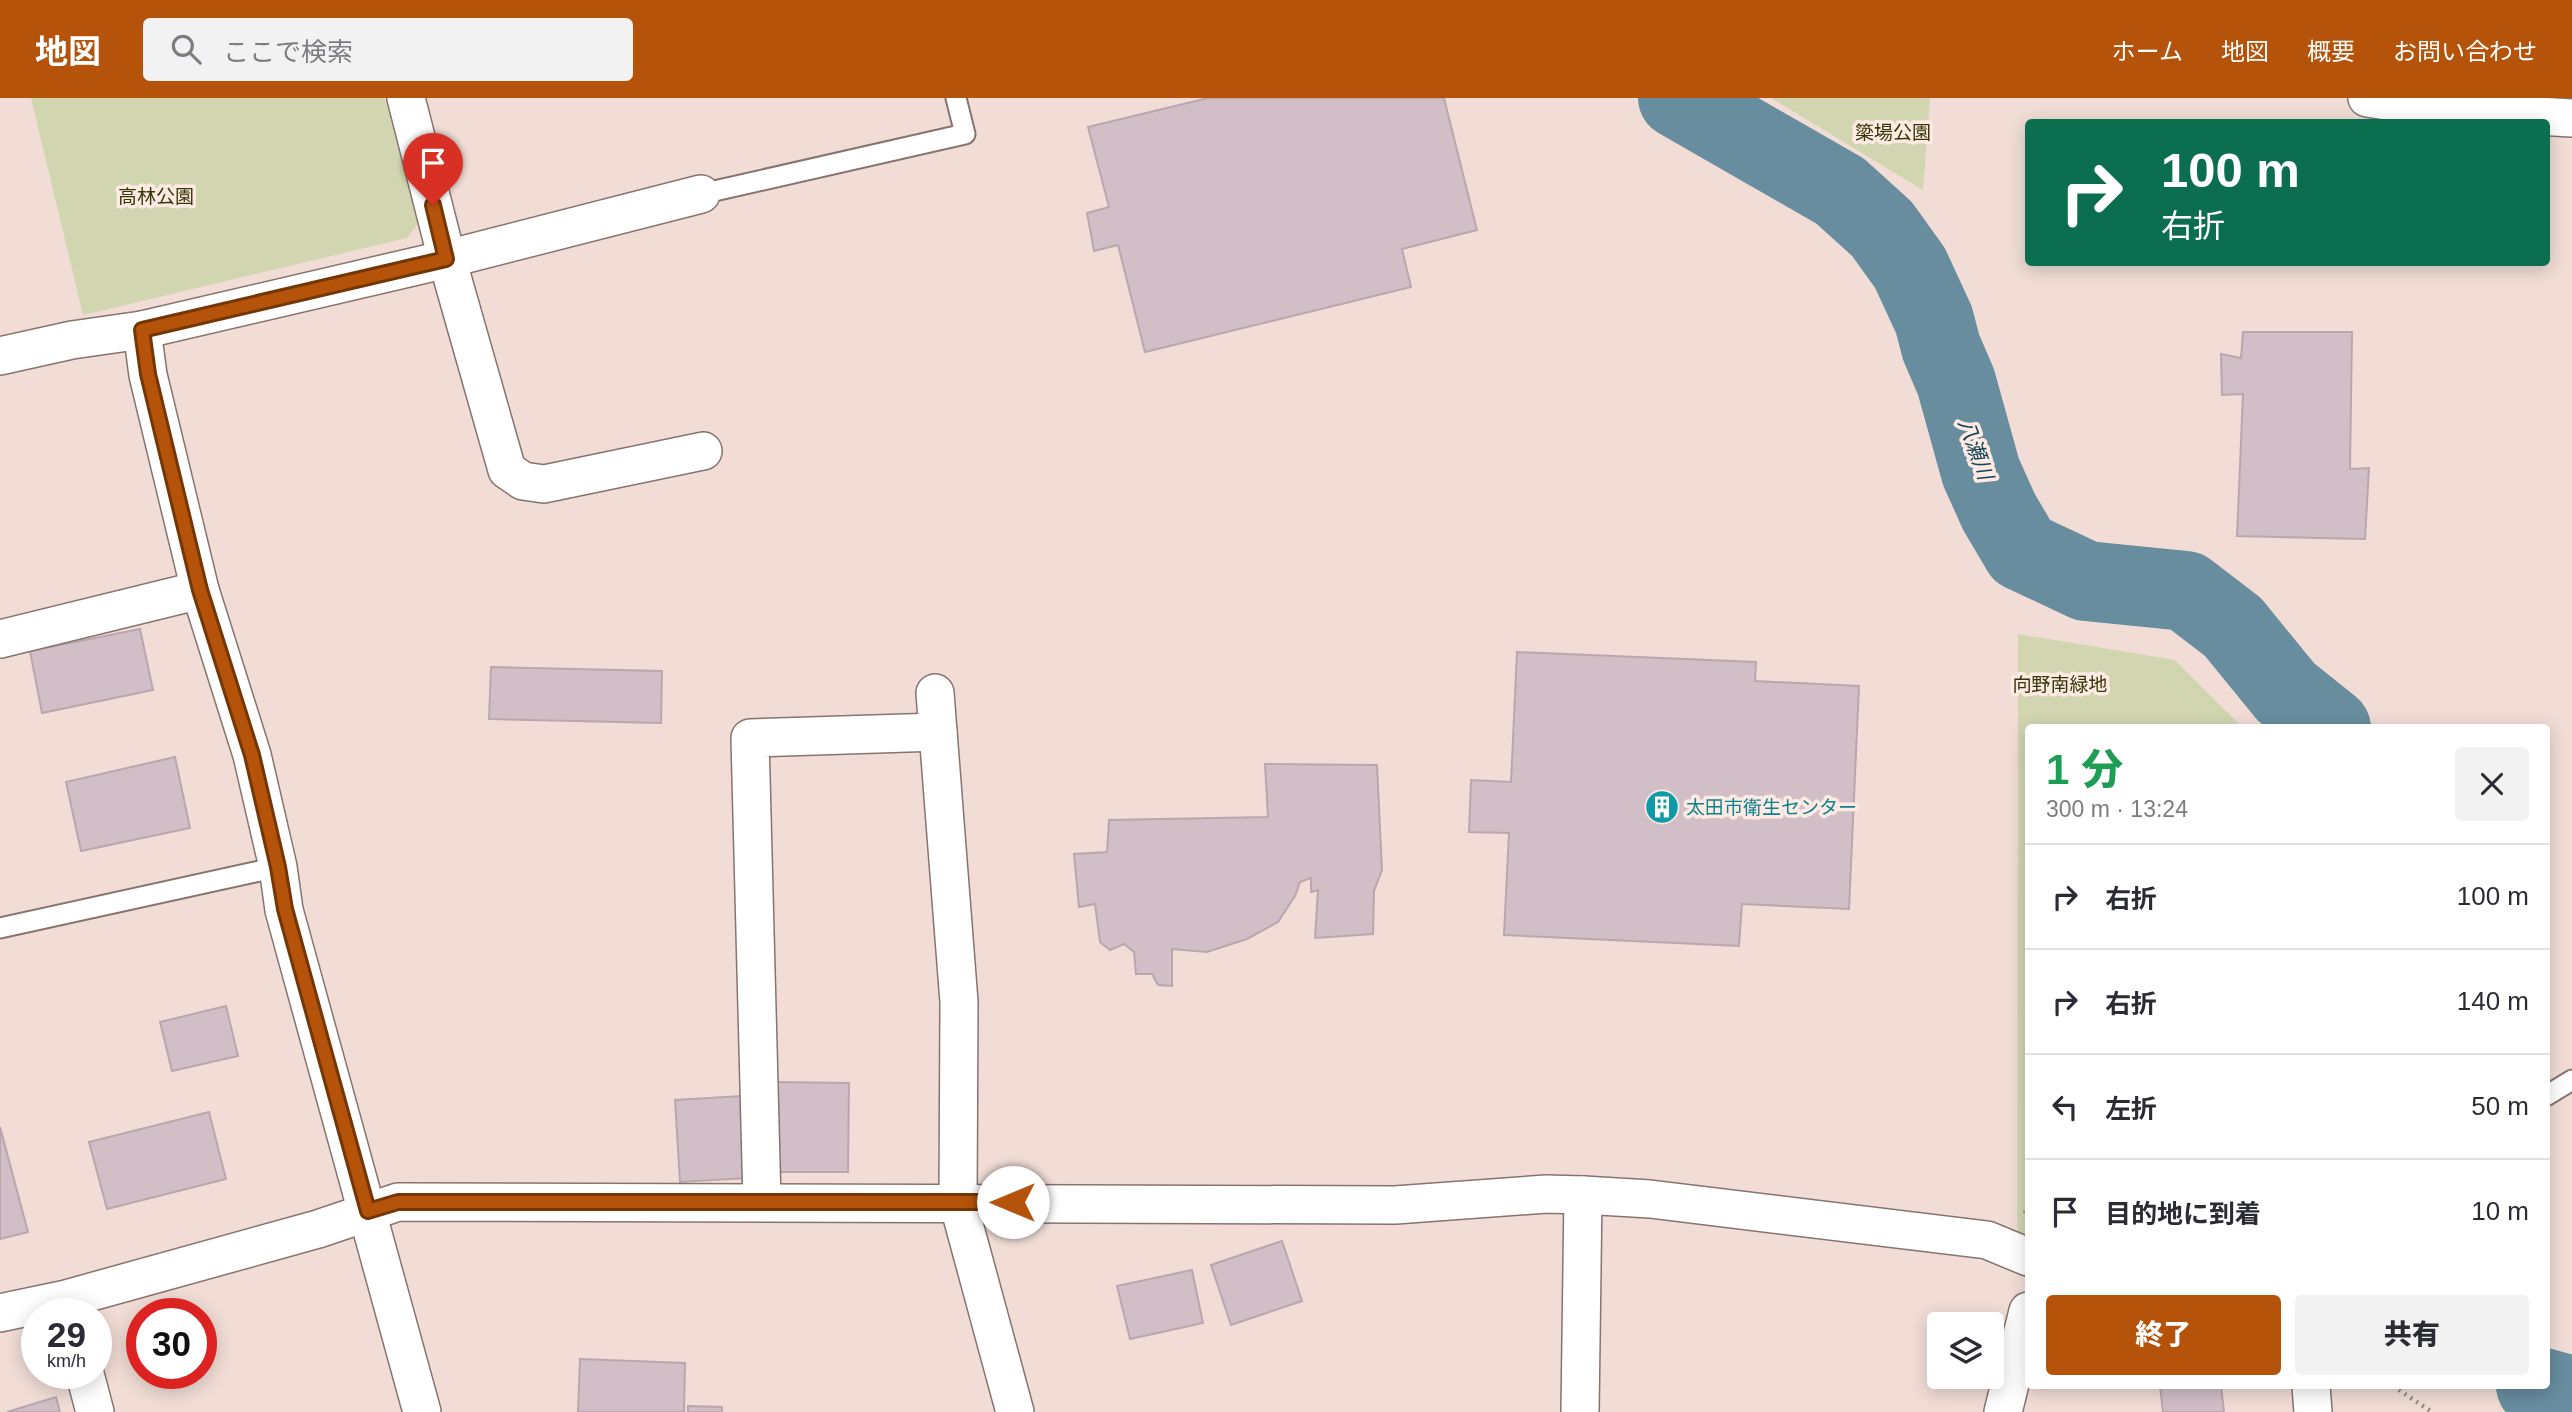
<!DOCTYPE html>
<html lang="ja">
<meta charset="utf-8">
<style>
:root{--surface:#fff;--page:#f2f2f3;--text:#2b2b33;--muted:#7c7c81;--line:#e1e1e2;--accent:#b45309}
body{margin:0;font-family:Arial,"Noto Sans JP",sans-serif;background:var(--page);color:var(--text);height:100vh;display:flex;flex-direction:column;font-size:26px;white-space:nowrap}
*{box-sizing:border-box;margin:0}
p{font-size:23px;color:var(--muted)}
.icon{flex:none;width:38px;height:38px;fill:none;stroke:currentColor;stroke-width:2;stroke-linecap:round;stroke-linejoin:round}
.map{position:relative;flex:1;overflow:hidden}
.sheet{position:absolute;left:2025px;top:626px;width:525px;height:665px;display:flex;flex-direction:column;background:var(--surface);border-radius:7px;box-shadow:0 4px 18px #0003}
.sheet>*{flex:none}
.hud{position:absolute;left:2025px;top:21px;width:525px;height:147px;border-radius:7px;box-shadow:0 4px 18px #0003;background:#0b6e4f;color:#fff;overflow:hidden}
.fabs{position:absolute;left:1927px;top:1214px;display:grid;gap:14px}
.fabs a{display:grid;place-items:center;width:77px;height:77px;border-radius:7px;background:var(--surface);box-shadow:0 4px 18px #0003;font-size:35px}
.speed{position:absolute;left:21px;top:1200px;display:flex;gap:14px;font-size:35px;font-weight:700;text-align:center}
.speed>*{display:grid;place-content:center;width:91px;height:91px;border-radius:50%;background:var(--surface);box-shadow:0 4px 18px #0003;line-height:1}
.speed small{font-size:18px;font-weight:400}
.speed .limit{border:10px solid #d22;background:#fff;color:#111}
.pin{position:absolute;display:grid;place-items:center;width:60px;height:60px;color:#fff;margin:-72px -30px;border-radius:50% 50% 50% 0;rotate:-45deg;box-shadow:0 0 7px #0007}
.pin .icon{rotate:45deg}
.me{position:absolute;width:77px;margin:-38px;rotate:270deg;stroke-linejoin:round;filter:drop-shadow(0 0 5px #0008)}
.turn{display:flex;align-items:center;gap:24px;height:147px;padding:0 21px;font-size:32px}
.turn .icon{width:91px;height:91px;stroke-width:2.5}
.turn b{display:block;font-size:49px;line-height:60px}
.round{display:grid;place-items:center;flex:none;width:74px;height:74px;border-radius:7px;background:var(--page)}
.overview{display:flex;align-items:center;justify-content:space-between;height:119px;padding:0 21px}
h1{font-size:42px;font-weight:800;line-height:52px;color:#1e9e55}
.button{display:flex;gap:14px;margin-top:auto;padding:14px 21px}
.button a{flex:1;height:80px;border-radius:7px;background:var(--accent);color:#fff;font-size:28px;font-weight:800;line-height:80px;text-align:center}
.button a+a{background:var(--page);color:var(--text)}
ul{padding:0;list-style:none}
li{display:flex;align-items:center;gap:21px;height:105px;padding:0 21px;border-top:2px solid var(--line)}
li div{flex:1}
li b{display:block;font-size:26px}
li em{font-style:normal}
header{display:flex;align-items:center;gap:42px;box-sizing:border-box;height:98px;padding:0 35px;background:var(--accent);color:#fff}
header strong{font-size:33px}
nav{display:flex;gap:38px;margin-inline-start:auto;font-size:24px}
.search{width:490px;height:63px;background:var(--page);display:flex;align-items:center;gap:18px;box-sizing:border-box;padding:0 24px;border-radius:7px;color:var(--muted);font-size:26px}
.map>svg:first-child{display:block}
.green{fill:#d1d6b1}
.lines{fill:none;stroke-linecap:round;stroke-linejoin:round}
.river{stroke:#678d9f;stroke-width:80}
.building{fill:#d1bec6;stroke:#b9a6af;stroke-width:2}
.lane-casing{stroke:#86746d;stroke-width:23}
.street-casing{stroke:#86746d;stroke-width:40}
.path{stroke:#958681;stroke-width:4.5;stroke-dasharray:2 5;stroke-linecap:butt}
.lane{stroke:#fff;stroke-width:19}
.street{stroke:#fff;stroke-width:37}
.route-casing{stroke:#753606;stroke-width:18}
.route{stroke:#b45309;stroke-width:12}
.labels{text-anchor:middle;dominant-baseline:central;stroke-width:7;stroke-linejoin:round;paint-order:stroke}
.park-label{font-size:19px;fill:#333608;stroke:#ffeae3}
.culture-label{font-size:19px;fill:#0d838f;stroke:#ffeae3;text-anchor:start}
.water-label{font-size:21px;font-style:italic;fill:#0f465a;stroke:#ffeae3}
</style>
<header>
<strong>地図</strong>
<div class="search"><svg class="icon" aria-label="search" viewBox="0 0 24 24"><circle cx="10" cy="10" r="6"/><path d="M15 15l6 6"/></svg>ここで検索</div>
<nav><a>ホーム</a><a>地図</a><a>概要</a><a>お問い合わせ</a></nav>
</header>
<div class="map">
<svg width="2572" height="1314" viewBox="0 0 2572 1314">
<rect width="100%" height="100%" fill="#f1ddd6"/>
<g class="green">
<polygon points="31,0 385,0 418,126 407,140 83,217"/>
<polygon points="1771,0 1930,0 1923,92"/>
<polygon points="2018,536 2175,562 2243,630 2028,630 2028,1141 2017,1136"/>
</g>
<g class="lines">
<g class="river">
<polyline points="1678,0 1840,93 1882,131 1910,170 1934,222 1941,249 1956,284 1981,374 1999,414 2022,453 2086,483 2186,493 2233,529 2286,594 2331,630"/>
<polyline points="2536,1288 2572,1298"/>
</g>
</g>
<g class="building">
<polygon points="1208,0 1444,0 1477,132 1402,151 1411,189 1145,254 1118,147 1094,153 1087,115 1109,109 1088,29"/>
<polygon points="2243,234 2352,234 2350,371 2369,370 2365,441 2237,438 2243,296 2222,297 2221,256 2241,260"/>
<polygon points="140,531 153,592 42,615 30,553"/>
<polygon points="1517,554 1756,564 1755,583 1859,588 1849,811 1742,806 1739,848 1504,837 1509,735 1469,734 1471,682 1511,684"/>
<polygon points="491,569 662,573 661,625 489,621"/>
<polygon points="175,659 190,730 81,753 66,684"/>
<polygon points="1265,666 1377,667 1382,772 1374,793 1373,836 1315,840 1318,792 1311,794 1311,780 1300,784 1295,798 1278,824 1247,841 1207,854 1172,851 1172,888 1158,887 1152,876 1136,876 1134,854 1124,846 1110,852 1100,844 1095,806 1079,809 1074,756 1107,754 1109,722 1268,719"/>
<polygon points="226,908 238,958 172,973 160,924"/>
<polygon points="776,984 849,985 848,1074 775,1074"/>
<polygon points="742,998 747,1080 680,1084 675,1002"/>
<polygon points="209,1014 226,1081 107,1111 89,1044"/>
<polygon points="0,1029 28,1134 0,1141"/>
<polygon points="1282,1143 1302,1203 1231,1227 1211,1167"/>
<polygon points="1192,1172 1203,1225 1130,1241 1117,1188"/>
<polygon points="580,1261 685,1265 684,1314 578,1314"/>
<polygon points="2160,1288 2221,1288 2224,1314 2163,1314"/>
<polygon points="56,1299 60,1314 7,1314"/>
<polygon points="688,1308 722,1309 722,1314 688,1314"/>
</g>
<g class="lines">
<g class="lane-casing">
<g id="lane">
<polyline points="701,96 965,36 956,0"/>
<polyline points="0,830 278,769"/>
<polyline points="2546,998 2572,982"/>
</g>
</g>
<g class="street-casing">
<g id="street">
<polyline points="406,0 447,161 507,372 523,383 544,386 703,353"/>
<polyline points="2367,0 2452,13 2572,20"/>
<polyline points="142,232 148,277 200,492 252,657 278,769 284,812 422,1314"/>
<polyline points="0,258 72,242 142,232 447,161 701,96"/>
<polyline points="0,541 200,492"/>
<polyline points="935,595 959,904 958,1104 1015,1314"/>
<polyline points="762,1104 750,640 938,634"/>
<polyline points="0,1215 66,1201 318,1131 398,1104 1395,1107 1546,1096 1583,1097 1650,1101 1987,1142 2028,1159"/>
<polyline points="85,1276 95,1314"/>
<polyline points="2311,1288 2313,1314"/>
<polyline points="1580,1314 1583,1097"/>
<polyline points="2003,1314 2028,1213"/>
</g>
</g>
<g class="path">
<polyline points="2025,1115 2028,1105"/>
<polyline points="2393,1288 2432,1314"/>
</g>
<use href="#lane" class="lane"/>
<use href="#street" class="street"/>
</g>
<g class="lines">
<g class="route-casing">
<polyline id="route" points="433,107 446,161 142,232 148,276 200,492 252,657 278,769 285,811 368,1113 398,1104 1013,1104"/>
</g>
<use href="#route" class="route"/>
</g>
<defs>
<g id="building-disc" transform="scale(1.75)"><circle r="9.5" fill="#0f9aa8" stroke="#ffeae3"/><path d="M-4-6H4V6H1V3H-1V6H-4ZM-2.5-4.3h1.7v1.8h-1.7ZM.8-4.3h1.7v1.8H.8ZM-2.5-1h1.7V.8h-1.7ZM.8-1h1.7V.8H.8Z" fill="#fff"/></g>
</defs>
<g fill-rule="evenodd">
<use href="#building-disc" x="1662" y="709"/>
</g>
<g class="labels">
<g class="park-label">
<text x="1893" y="34">簗場公園</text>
<text x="156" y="98">高林公園</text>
<text x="2060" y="586">向野南緑地</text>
</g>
<g class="culture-label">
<text x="1686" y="709">太田市衛生センター</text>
</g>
<g class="water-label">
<text transform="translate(1976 351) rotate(70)">八瀬川</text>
</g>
</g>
</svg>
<div class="fabs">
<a><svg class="icon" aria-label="layers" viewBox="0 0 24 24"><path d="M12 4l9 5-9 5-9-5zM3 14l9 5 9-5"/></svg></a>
</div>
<div class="speed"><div>29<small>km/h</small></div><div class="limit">30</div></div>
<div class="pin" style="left:433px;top:107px;background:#d93025"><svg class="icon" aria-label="arrive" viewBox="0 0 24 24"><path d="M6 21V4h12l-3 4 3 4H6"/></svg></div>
<svg class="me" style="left:1013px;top:1104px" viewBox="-20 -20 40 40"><circle r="19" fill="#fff"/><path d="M0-13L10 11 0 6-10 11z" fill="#b45309"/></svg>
<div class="hud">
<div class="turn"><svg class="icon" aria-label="right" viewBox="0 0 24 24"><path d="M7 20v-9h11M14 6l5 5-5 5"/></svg><div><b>100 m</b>右折</div></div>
</div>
<section class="sheet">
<div class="overview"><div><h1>1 分</h1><p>300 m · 13:24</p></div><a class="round"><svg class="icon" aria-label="close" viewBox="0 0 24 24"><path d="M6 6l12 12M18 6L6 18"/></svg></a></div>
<ul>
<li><svg class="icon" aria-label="right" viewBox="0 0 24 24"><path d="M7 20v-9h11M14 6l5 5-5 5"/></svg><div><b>右折</b></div><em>100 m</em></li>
<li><svg class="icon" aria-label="right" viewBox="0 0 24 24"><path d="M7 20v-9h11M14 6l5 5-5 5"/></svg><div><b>右折</b></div><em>140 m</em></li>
<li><svg class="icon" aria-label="left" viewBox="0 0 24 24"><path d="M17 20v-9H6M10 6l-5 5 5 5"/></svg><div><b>左折</b></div><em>50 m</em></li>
<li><svg class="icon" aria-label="arrive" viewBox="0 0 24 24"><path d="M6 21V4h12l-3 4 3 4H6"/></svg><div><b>目的地に到着</b></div><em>10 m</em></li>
</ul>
<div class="button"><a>終了</a><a>共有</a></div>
</section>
</div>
